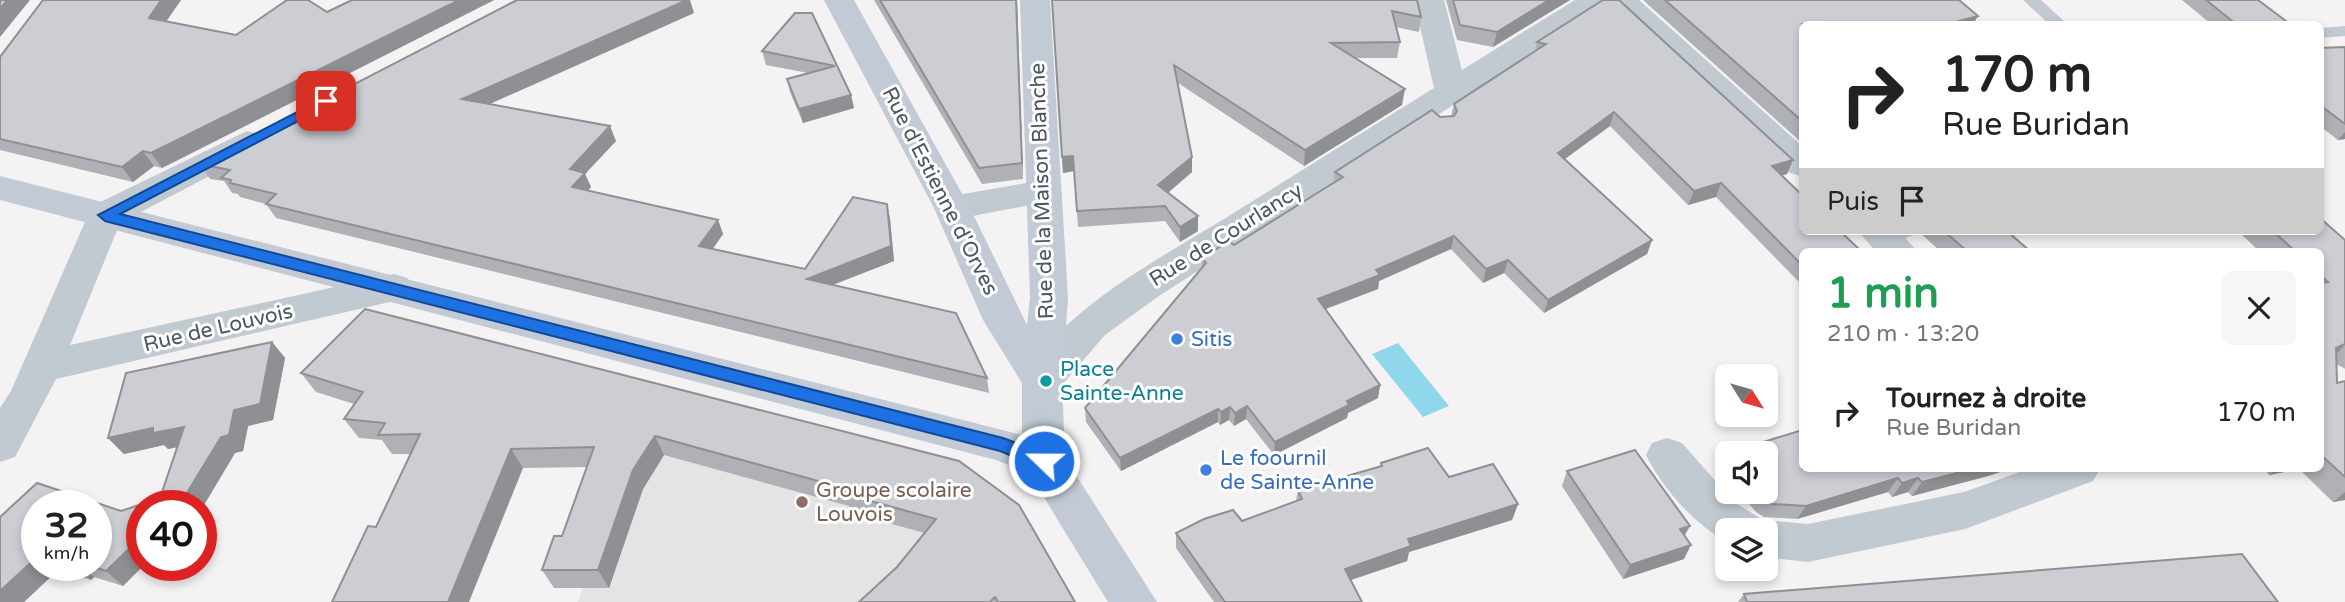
<!DOCTYPE html>
<html lang="fr">
<meta charset="utf-8">
<style>
:root{--surface:#fff;--page:#f6f6f6;--text:#222;--muted:#767676}
body{margin:0;font-family:"Varela Round",sans-serif;background:var(--page);color:var(--text);height:100vh;display:flex;flex-direction:column;font-size:26px;white-space:nowrap}
*{box-sizing:border-box;margin:0}
p{font-size:23px;color:var(--muted)}
.icon{flex:none;width:38px;height:38px;fill:none;stroke:currentColor;stroke-width:2;stroke-linecap:round;stroke-linejoin:round}
.map{position:relative;flex:1;overflow:hidden}
.side{position:absolute;left:1799px;top:248px;width:525px;height:224px;display:flex;flex-direction:column;background:var(--surface);border-radius:10px;box-shadow:0 4px 10px #0003}
.side>*{flex:none}
.guide{position:absolute;left:1799px;top:21px;width:525px;height:214px;border-radius:10px;box-shadow:0 4px 10px #0003;background:#fff;color:var(--text);overflow:hidden}
.needle{width:46px;rotate:127deg}
.tools{position:absolute;left:1715px;top:364px;display:grid;gap:14px}
.tools a{display:grid;place-items:center;width:63px;height:63px;border-radius:10px;background:var(--surface);box-shadow:0 4px 10px #0003;font-size:35px}
.speed{position:absolute;left:21px;top:490px;display:flex;gap:14px;font-size:35px;font-weight:700;text-align:center}
.speed>*{display:grid;place-content:center;width:91px;height:91px;border-radius:50%;background:var(--surface);box-shadow:0 4px 10px #0003;line-height:1}
.speed small{font-size:18px;font-weight:400}
.speed .limit{border:10px solid #d22;background:#fff;color:#111}
.pin{position:absolute;display:grid;place-items:center;width:60px;height:60px;color:#fff;margin:-30px;border-radius:14px;box-shadow:0 4px 10px #0006}
.me{position:absolute;width:77px;margin:-38px;rotate:292deg;stroke-linejoin:round;filter:drop-shadow(0 0 5px #0008)}
.turn{display:flex;align-items:center;gap:24px;height:147px;padding:0 28px;font-size:32px}
.turn .icon{width:91px;height:91px;stroke-width:2.5}
.turn b{display:block;font-size:49px;line-height:60px}
.then{display:flex;align-items:center;height:66px;padding:0 28px;background:#0003;gap:14px;font-size:26px}
.round{display:grid;place-items:center;flex:none;width:74px;height:74px;border-radius:10px;background:var(--page)}
.overview{display:flex;align-items:center;justify-content:space-between;height:119px;padding:0 28px}
h1{font-size:42px;font-weight:700;line-height:52px;color:#1e9e55}
ul{padding:0;list-style:none}
li{display:flex;align-items:center;gap:21px;height:91px;padding:0 28px}
li div{flex:1}
li b{display:block;font-size:26px}
li em{font-style:normal}
.map>svg:first-child{display:block}
.education{fill:#e5e3e4}
.water{fill:#91d7ec}
.lines{fill:none;stroke-linecap:round;stroke-linejoin:round}
.lane{fill:#c1c9d1;fill-rule:evenodd}
.street{fill:#c1c9d1;fill-rule:evenodd}
.secondary{fill:#c1cad5;fill-rule:evenodd}
.wall{fill:#afb1b6;fill-rule:evenodd}
.shaded-wall{fill:#8f9094}
.building{fill:#ccced4;stroke:#8f9094;stroke-width:2}
.route{fill:#1d71e3;stroke:#134994;stroke-width:2}
.shop-dot{fill:#3f7fe0;stroke:#fff;stroke-width:2.5}
.culture-dot{fill:#0f9aa8;stroke:#fff;stroke-width:2.5}
.education-dot{fill:#8d6e63;stroke:#fff;stroke-width:2.5}
.labels{text-anchor:middle;dominant-baseline:central;stroke-width:6;stroke-linejoin:round;paint-order:stroke}
.street-label{font-size:21px;fill:#4a5560;stroke:#fff}
.shop-label{font-size:21px;fill:#366cbe;stroke:#fff;text-anchor:start}
.culture-label{font-size:21px;fill:#0d838f;stroke:#fff;text-anchor:start}
.education-label{font-size:21px;fill:#785e54;stroke:#fff;text-anchor:start}
</style>
<div class="map">
<svg width="2345" height="602" viewBox="0 0 2345 602">
<rect width="100%" height="100%" fill="#f4f2f2"/>
<polygon class="education" points="648,398 1067,602 578,602"/>
<polygon class="water" points="1398,343 1449,406 1423,417 1372,354"/>
<g class="lines">
<g class="lane">
<polygon points="2023,0 2041,0 2067,24 2049,24"/>
<polygon points="2345,26 2345,36 2320,38 2320,28"/>
<polygon points="1883,231 1914,231 1911,236 1884,245 1874,238"/>
</g>
<g class="street">
<path d="M 1414,0 L 1444,0 L 1462,70 L 1575,0 L 1639,0 L 1802,146 L 1802,176 L 1790,173 L 1609,4 L 1156,298 L 1105,335 L 1056,392 L 1042,397 L 1028,392 L 1022,381 C 1060,309 1163,257 1232,214 C 1299,172 1367,130 1434,88 Z"/>
<polygon points="247,131 259,134 264,142 259,150 120,223 70,345 394,274 407,278 413,288 407,298 56,379 15,457 0,462 0,408 11,391 92,206"/>
<polygon points="1043,180 1056,184 1061,192 1056,200 952,220 939,217 934,208 939,199 952,196"/>
<polygon points="1858,231 1899,231 1918,252 1876,252"/>
<path d="M 1667,438 L 1682,443 L 1734,502 L 1763,520 L 1808,524 L 1964,492 L 2028,469 L 2100,469 L 2093,481 L 1965,529 L 1808,562 L 1766,557 L 1766,530 L 1727,530 L 1727,542 C 1694,524 1663,489 1646,455 L 1652,443 Z"/>
</g>
<polygon class="secondary" points="824,0 854,0 970,208 1027,325 1030,298 1020,0 1050,0 1068,298 1062,381 1065,458 1157,602 1108,602 1029,473 996,460 0,200 0,176 1022,435 1022,383 983,320 934,208"/>
</g>
<g class="wall">
<polygon points="43,0 181,0 166,21 236,35 327,12 352,0 494,0 162,168 154,166 133,182 0,150 0,57"/>
<polygon points="874,0 1017,0 1023,179 982,184"/>
<polygon points="1052,0 1417,0 1421,17 1419,32 1396,27 1400,42 1397,58 1355,58 1402,105 1304,166 1178,83 1192,157 1192,172 1168,193 1198,231 1180,242 1165,221 1078,227 1074,171 1063,173"/>
<polygon points="1446,0 1570,0 1493,47 1457,40"/>
<polygon points="1603,0 1793,160 1787,174 1782,175 1802,252 1802,285 1716,197 1688,205 1610,126 1564,159 1652,240 1647,254 1544,313 1504,273 1483,283 1451,249 1379,281 1378,289 1326,309 1380,385 1378,398 1348,413 1347,418 1274,455 1246,419 1234,426 1229,420 1220,425 1218,422 1121,471 1086,422 1085,408 1202,268 1202,258 1234,245 1334,182 1335,172 1440,117 1451,116 1454,104 1535,51 1537,42"/>
<polygon points="1643,0 1959,0 1978,16 1973,24 1802,24 1802,143"/>
<polygon points="2182,0 2258,0 2290,24 2211,24"/>
<polygon points="694,13 490,104 616,141 585,174 591,187 588,191 718,220 723,234 713,249 805,269 887,204 890,219 894,261 833,285 987,378 989,393 276,218 266,204 240,197 238,194 232,193 224,181 210,179 200,164"/>
<polygon points="812,13 851,95 854,108 803,123 790,92 787,79 808,73 766,65 762,51"/>
<polygon points="2345,47 2345,139 2338,140 2320,126 2320,48"/>
<polygon points="1918,231 2007,231 2031,252 1941,252"/>
<polygon points="2238,231 2320,231 2345,240 2345,369 2344,368 2336,364 2337,383 2345,381 2345,500 2333,502 2299,469 2320,469 2320,252 2260,252"/>
<path d="M 272,342 L 285,358 L 273,420 L 248,426 L 243,451 L 235,453 L 201,510 L 201,506 L 142,506 L 142,565 L 144,565 L 123,586 L 94,577 L 91,580 L 58,570 L 24,602 L 0,602 L 0,517 L 37,483 L 121,511 L 160,498 L 177,447 L 168,449 L 164,445 L 124,454 L 108,438 L 126,373 ZM 37,506 L 96,506 L 96,565 L 37,565 Z"/>
<polygon points="301,373 959,461 1075,602 859,602 897,567 925,533 851,513 849,506 664,455 643,489 609,588 554,588 542,570 562,536 587,467 523,468 376,527 411,454 392,454 382,440 359,438 344,419 354,404 316,392"/>
<polygon points="1727,454 1727,476 1720,467"/>
<polygon points="1381,463 1449,477 1518,504 1512,520 1409,552 1407,561 1351,580 1362,602 1214,602 1176,548 1176,533 1242,521 1296,501 1298,490 1380,467"/>
<polygon points="1802,469 2009,469 1988,476 1912,496 1908,492 1892,497 1888,492 1797,519 1764,517 1756,512 1739,492 1766,492"/>
<polygon points="2264,469 2299,469 2269,475"/>
<polygon points="1567,471 1685,536 1684,559 1623,579 1562,486"/>
<polygon points="1744,594 2278,602 1738,602"/>
</g>
<g class="shaded-wall">
<polygon points="7,0 30,0 0,37 0,9"/>
<polygon points="161,0 181,0 159,32 149,18"/>
<polygon points="459,0 494,0 162,168 151,153"/>
<polygon points="687,0 690,0 694,13 469,113 462,99"/>
<polygon points="1016,0 1017,0 1023,179 1022,163"/>
<polygon points="1549,0 1570,0 1493,47 1497,32"/>
<polygon points="1978,16 1973,24 1948,24"/>
<polygon points="1405,89 1402,105 1304,166 1305,150"/>
<polygon points="851,95 854,108 803,123 799,109"/>
<polygon points="1614,112 1610,126 1554,167 1558,153"/>
<polygon points="610,126 616,141 585,174 591,187 578,202 572,187 570,169"/>
<polygon points="2345,132 2345,139 2338,140"/>
<polygon points="143,151 154,166 133,182 122,167"/>
<polygon points="1073,156 1074,171 1063,173 1062,157"/>
<polygon points="1192,157 1192,172 1158,201 1158,185"/>
<polygon points="1793,160 1787,174 1766,180 1772,166"/>
<polygon points="1721,183 1716,197 1688,205 1694,191"/>
<polygon points="887,204 890,219 894,261 811,293 807,279"/>
<polygon points="1198,216 1198,231 1180,242 1180,227"/>
<polygon points="718,220 723,234 704,260 699,246"/>
<polygon points="1454,236 1451,249 1379,281 1378,289 1317,312 1318,299 1376,270"/>
<polygon points="1652,240 1647,254 1544,313 1548,300"/>
<polygon points="1508,260 1504,273 1483,283 1486,269"/>
<polygon points="272,342 285,358 273,420 248,426 243,451 235,453 201,510 201,506 179,506 221,437 234,410"/>
<polygon points="2345,344 2345,345 2329,362 2336,348"/>
<polygon points="1380,385 1378,398 1348,413 1347,418 1274,455 1275,442 1347,401"/>
<polygon points="1247,406 1246,419 1234,426 1235,413"/>
<polygon points="1230,407 1229,420 1220,425 1221,412"/>
<polygon points="1218,409 1218,422 1121,471 1120,458"/>
<polygon points="184,427 199,443 168,449 164,445 124,454 108,438 153,428"/>
<polygon points="655,436 664,455 643,489 609,588 598,570 633,470"/>
<polygon points="511,449 523,468 469,602 448,602"/>
<polygon points="1972,469 2009,469 1988,476 1912,496 1922,482"/>
<polygon points="2276,469 2299,469 2269,475"/>
<polygon points="1898,478 1888,492 1797,519 1806,506"/>
<polygon points="1918,478 1908,492 1892,497 1902,483"/>
<polygon points="2345,492 2345,500 2333,502"/>
<polygon points="1518,504 1512,520 1409,552 1407,561 1342,583 1345,569 1408,539"/>
<polygon points="1690,526 1682,540 1680,529"/>
<polygon points="142,536 142,565 144,565 123,586 106,571"/>
<polygon points="1691,545 1684,559 1623,579 1630,565"/>
<polygon points="37,557 37,565 53,565 58,570 24,602 0,602 0,591"/>
<polygon points="74,565 80,565 94,577 91,580"/>
</g>
<g class="building">
<polygon points="0,0 7,0 0,9"/>
<polygon points="43,0 161,0 149,18 236,35 287,0 308,0 327,12 352,0 459,0 151,153 143,151 122,167 0,139 0,57"/>
<polygon points="517,0 687,0 462,99 610,126 570,169 585,173 572,187 718,220 699,246 805,269 853,197 887,204 891,246 807,279 956,313 987,378 266,204 276,194 230,183 231,180 221,178 230,170 200,164"/>
<polygon points="880,0 1016,0 1022,163 979,168"/>
<polygon points="1052,0 1417,0 1421,17 1392,11 1400,42 1331,43 1405,89 1305,150 1174,65 1192,157 1158,185 1198,216 1180,227 1165,206 1077,211 1073,156 1062,157"/>
<polygon points="1453,0 1549,0 1497,32 1460,25"/>
<polygon points="1603,0 1619,0 1793,160 1772,166 1802,195 1802,231 1840,231 1862,252 1802,252 1802,265 1721,183 1694,191 1614,112 1558,153 1652,240 1548,300 1508,260 1486,269 1454,236 1376,270 1380,275 1318,299 1380,385 1347,401 1349,405 1275,442 1247,406 1235,413 1230,407 1221,412 1218,409 1120,458 1085,408 1206,263 1202,258 1229,241 1234,245 1314,195 1343,177 1335,172 1432,110 1440,117 1454,116 1457,111 1454,104 1546,44 1537,42"/>
<polygon points="1665,0 1959,0 1978,16 1948,24 1802,24 1802,121"/>
<polygon points="2206,0 2258,0 2290,24 2236,24"/>
<polygon points="795,13 812,13 851,95 799,109 787,79 835,66 762,51"/>
<polygon points="2345,47 2345,124 2320,105 2320,48"/>
<polygon points="2320,218 2345,240 2345,344 2336,348 2337,383 2345,381 2345,477 2320,454 2320,283 2328,282 2320,275 2320,252 2296,252 2273,231 2320,231"/>
<polygon points="1944,231 2007,231 2031,252 1968,252"/>
<polygon points="365,309 959,461 1019,505 1075,602 998,602 995,597 990,602 859,602 897,567 936,519 845,494 847,489 655,436 633,470 598,570 542,570 554,536 562,536 594,447 511,449 448,602 332,602 368,526 376,527 420,434 378,435 385,423 344,419 363,392 301,373"/>
<polygon points="272,342 260,404 234,410 229,435 221,437 179,506 142,506 142,536 106,571 88,565 96,565 96,506 37,506 37,557 0,591 0,517 37,483 121,511 160,498 184,427 153,433 153,428 108,438 126,373"/>
<polygon points="1802,430 1802,469 1972,469 1922,482 1918,478 1902,483 1898,478 1806,506 1772,504 1764,499 1758,492 1766,492 1766,453 1728,453"/>
<polygon points="1428,448 1449,477 1493,464 1518,504 1408,539 1411,546 1345,569 1362,602 1225,602 1176,533 1204,519 1233,510 1242,521 1302,499 1298,490 1382,466 1381,463"/>
<polygon points="1635,450 1690,526 1680,529 1691,545 1630,565 1567,471"/>
<polygon points="2242,554 2278,602 1747,602 1744,594"/>
</g>
<polygon class="route" points="326,97 331,98 331,104 120,214 1003,438 1051,456 1053,461 1044,469 1000,451 105,221 98,215"/>
<g class="shop-dot">
<circle cx="1177" cy="339" r="7"/>
<circle cx="1206" cy="470" r="7"/>
</g>
<circle class="culture-dot" cx="1046" cy="381" r="7"/>
<circle class="education-dot" cx="802" cy="502" r="7"/>
<g class="labels">
<g class="street-label">
<text transform="translate(940 191) rotate(63)">Rue d'Estienne d'Orves</text>
<text transform="translate(1042 191) rotate(-92)">Rue de la Maison Blanche</text>
<text transform="translate(1226 235) rotate(-32)">Rue de Courlancy</text>
<text transform="translate(218 328) rotate(-13)">Rue de Louvois</text>
</g>
<g class="shop-label">
<text x="1191" y="339">Sitis</text>
<text x="1220" y="458">Le foournil<tspan x="1220" dy="24">de Sainte-Anne</tspan></text>
</g>
<g class="culture-label">
<text x="1060" y="369">Place<tspan x="1060" dy="24">Sainte-Anne</tspan></text>
</g>
<g class="education-label">
<text x="816" y="490">Groupe scolaire<tspan x="816" dy="24">Louvois</tspan></text>
</g>
</g>
</svg>
<div class="tools">
<a><svg class="needle" viewBox="-14 -14 28 28"><path d="M0-13l5 13h-10z" fill="#e53935"/><path d="M0 13l5-13h-10z" fill="#767676"/></svg></a>
<a><svg class="icon" aria-label="sound" viewBox="0 0 24 24"><path d="M4 9h4l5-4v14l-5-4H4zM17 9q2 3 0 6"/></svg></a>
<a><svg class="icon" aria-label="layers" viewBox="0 0 24 24"><path d="M12 4l9 5-9 5-9-5zM3 14l9 5 9-5"/></svg></a>
</div>
<div class="speed"><div>32<small>km/h</small></div><div class="limit">40</div></div>
<div class="pin" style="left:326px;top:101px;background:#d93025"><svg class="icon" aria-label="arrive" viewBox="0 0 24 24"><path d="M6 21V4h12l-3 4 3 4H6"/></svg></div>
<svg class="me" style="left:1044px;top:461px" viewBox="-20 -20 40 40"><circle r="17" fill="#1d71e3" stroke="#fff" stroke-width="3"/><path d="M0-11L8 9 0 5-8 9z" fill="#fff"/></svg>
<div class="guide">
<div class="turn"><svg class="icon" aria-label="right" viewBox="0 0 24 24"><path d="M7 20v-9h11M14 6l5 5-5 5"/></svg><div><b>170 m</b>Rue Buridan</div></div>
<div class="then">Puis<svg class="icon" aria-label="arrive" viewBox="0 0 24 24"><path d="M6 21V4h12l-3 4 3 4H6"/></svg></div>
</div>
<section class="side">
<div class="overview"><div><h1>1 min</h1><p>210 m · 13:20</p></div><a class="round"><svg class="icon" aria-label="close" viewBox="0 0 24 24"><path d="M6 6l12 12M18 6L6 18"/></svg></a></div>
<ul>
<li><svg class="icon" aria-label="right" viewBox="0 0 24 24"><path d="M7 20v-9h11M14 6l5 5-5 5"/></svg><div><b>Tournez à droite</b><p>Rue Buridan</p></div><em>170 m</em></li>
</ul>
</section>
</div>
